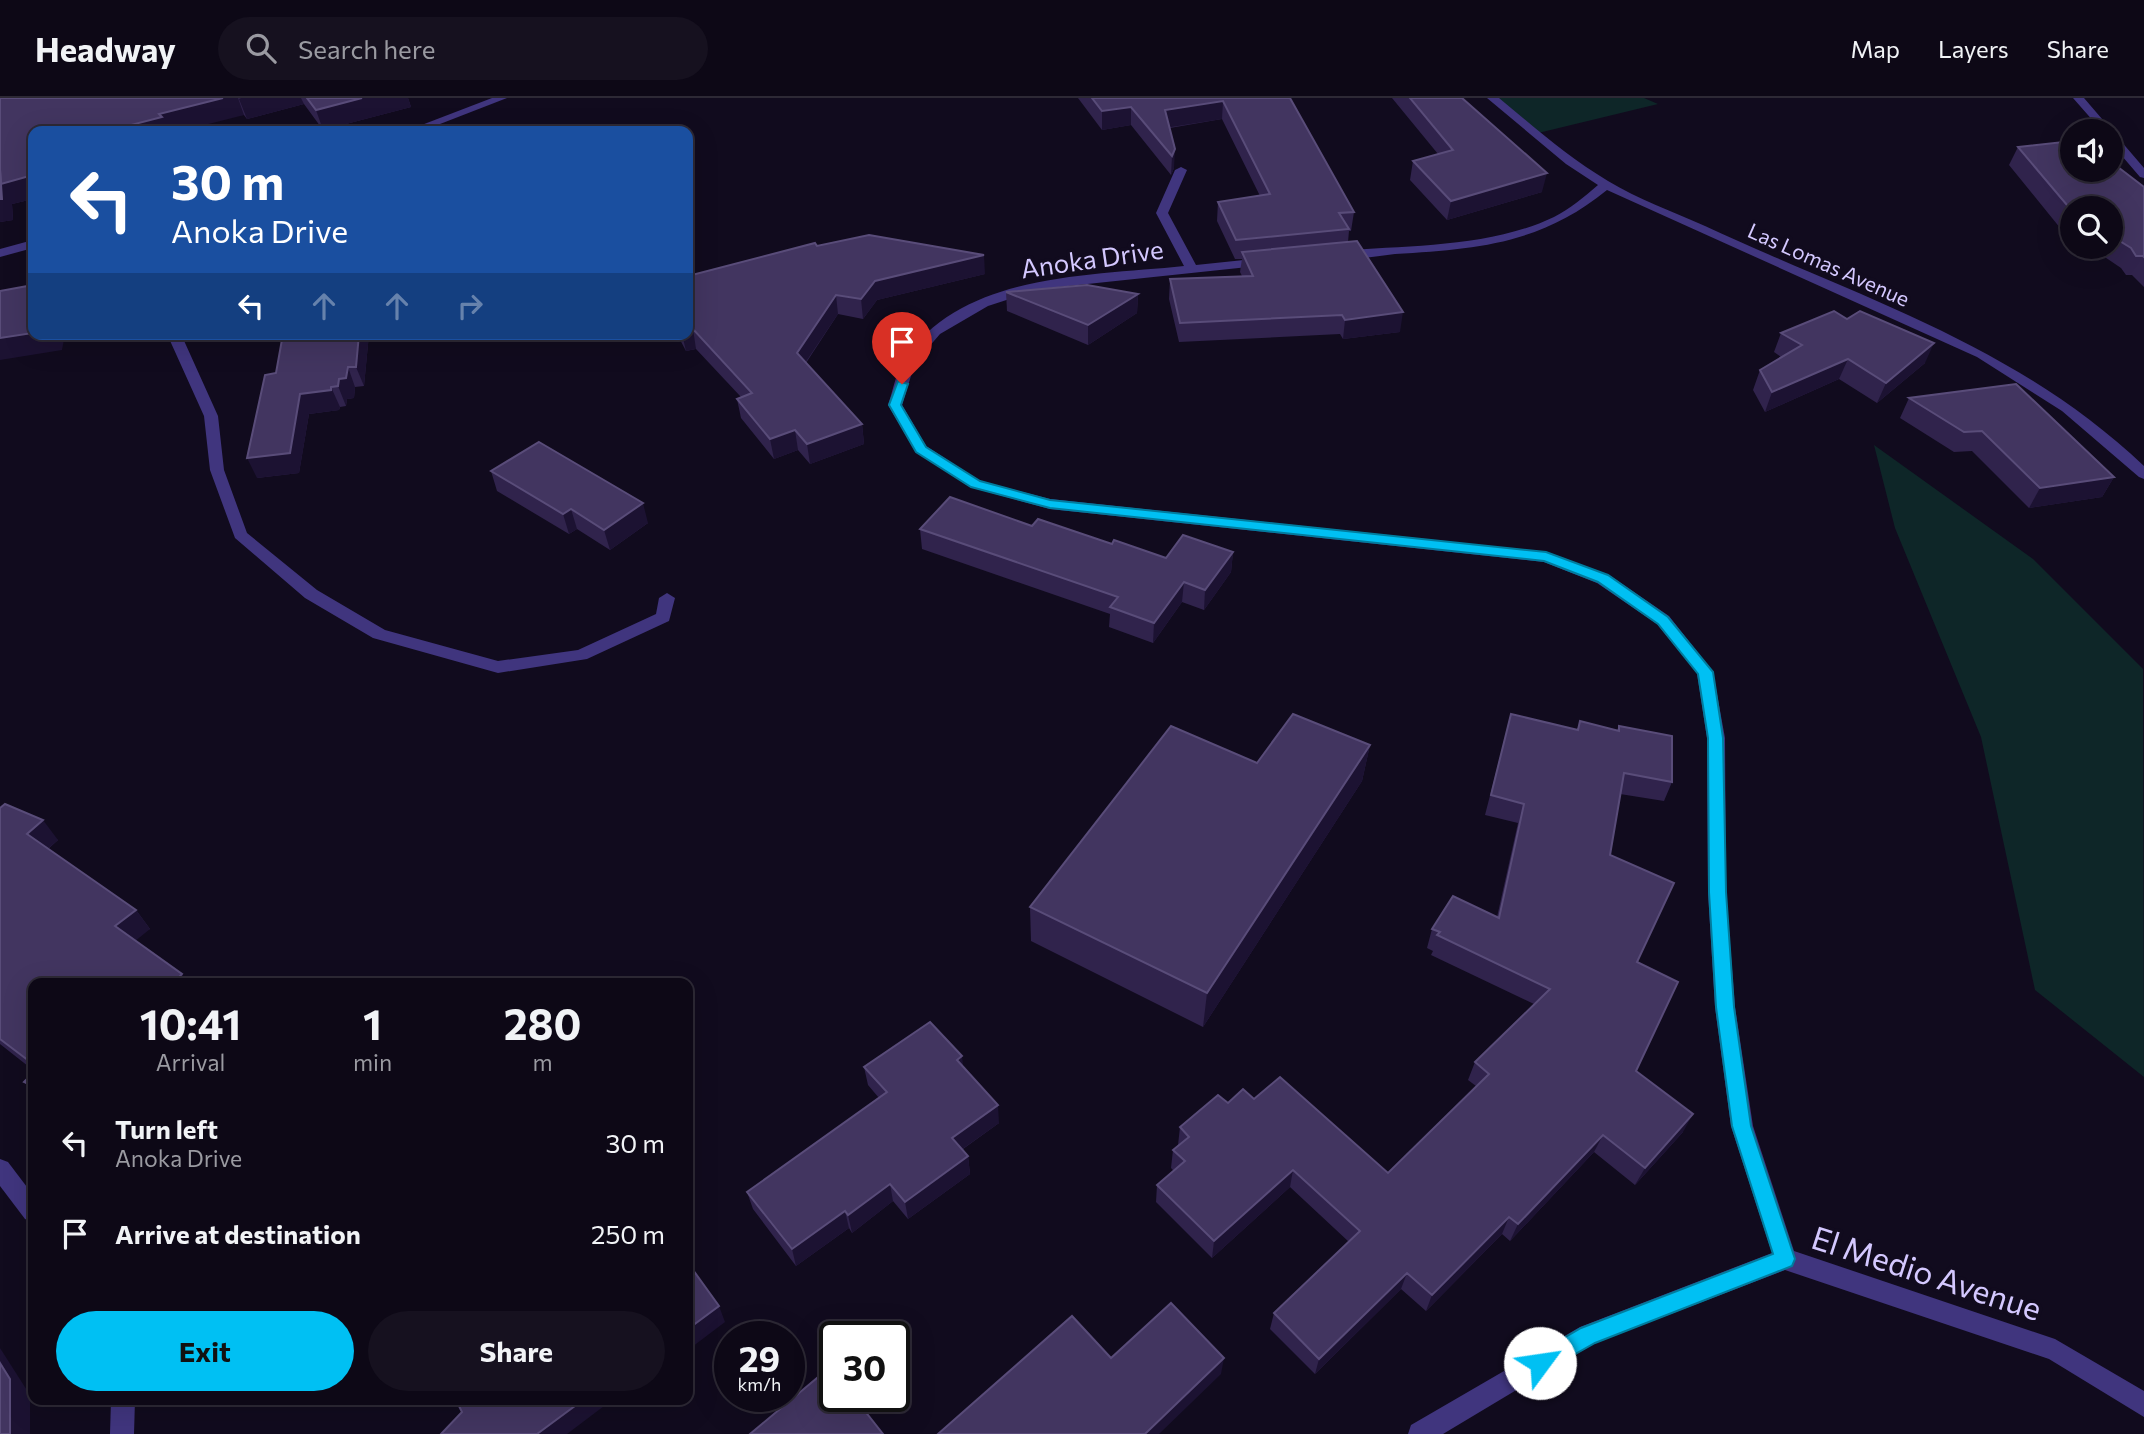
<!DOCTYPE html>
<style>
:root{--surface:#0d0816;--page:#16111f;--text:#f1f3f6;--muted:#9a9aa1;--line:#2d2935;--accent:#00c0f3}
body{margin:0;font-family:Commissioner,sans-serif;background:var(--page);color:var(--text);height:100vh;display:flex;flex-direction:column;font-size:26px;white-space:nowrap}
*{box-sizing:border-box;margin:0}
p{font-size:23px;color:var(--muted)}
.icon{flex:none;width:38px;height:38px;fill:none;stroke:currentColor;stroke-width:2;stroke-linecap:round;stroke-linejoin:round}
.map{position:relative;flex:1;overflow:hidden}
.panel{position:absolute;left:28px;top:880px;width:665px;height:427px;display:flex;flex-direction:column;background:var(--surface);border-radius:14px;box-shadow:0 7px 28px #0002,0 0 0 2px var(--line)}
.panel>*{flex:none}
.top-card{position:absolute;left:28px;top:28px;width:665px;height:214px;border-radius:14px;box-shadow:0 7px 28px #0002,0 0 0 2px var(--line);background:#1a4fa0;color:#fff;overflow:hidden}
.tools{position:absolute;left:2060px;top:21px;display:grid;gap:14px}
.tools a{display:grid;place-items:center;width:63px;height:63px;border-radius:50%;background:var(--surface);box-shadow:0 7px 28px #0002,0 0 0 2px var(--line);font-size:35px}
.speed{position:absolute;left:714px;top:1223px;display:flex;gap:14px;font-size:35px;font-weight:700;text-align:center}
.speed>*{display:grid;place-content:center;width:91px;height:91px;border-radius:50%;background:var(--surface);box-shadow:0 7px 28px #0002,0 0 0 2px var(--line);line-height:1}
.speed small{font-size:18px;font-weight:400}
.speed .limit{border:4px solid #111;border-radius:10px;background:#fff;color:#111}
.pin{position:absolute;display:grid;place-items:center;width:60px;height:60px;color:#fff;margin:-72px -30px;border-radius:50% 50% 50% 0;rotate:-45deg;box-shadow:0 0 7px #0007}
.pin .icon{rotate:45deg}
.me{position:absolute;width:77px;margin:-38px;rotate:59deg;stroke-linejoin:round;filter:drop-shadow(0 0 5px #0008)}
.turn{display:flex;align-items:center;gap:24px;height:147px;padding:0 28px;font-size:32px}
.turn .icon{width:91px;height:91px;stroke-width:2.5}
.turn b{display:block;font-size:49px;line-height:60px}
.lanes{display:flex;align-items:center;height:66px;padding:0 28px;background:#0003;justify-content:center;gap:35px;direction:ltr}
.lanes .off{opacity:.35}
.eta{display:flex;justify-content:space-evenly;align-items:center;height:119px;text-align:center}
.eta b{font-size:42px;font-weight:700;line-height:49px}
.action{display:flex;gap:14px;margin-top:auto;padding:14px 28px}
.action a{flex:1;height:80px;border-radius:42px;background:var(--accent);color:#111;font-size:28px;font-weight:700;line-height:80px;text-align:center}
.action a+a{background:var(--page);color:var(--text)}
ul{padding:0;list-style:none}
li{display:flex;align-items:center;gap:21px;height:91px;padding:0 28px}
li div{flex:1}
li b{display:block;font-size:26px}
li em{font-style:normal}
header{display:flex;align-items:center;gap:42px;box-sizing:border-box;height:98px;padding:0 35px;background:var(--surface);border-bottom:2px solid var(--line)}
header strong{font-size:33px}
nav{display:flex;gap:38px;margin-inline-start:auto;font-size:24px}
.search{width:490px;height:63px;background:var(--page);display:flex;align-items:center;gap:18px;box-sizing:border-box;padding:0 24px;border-radius:38px;color:var(--muted);font-size:26px}
.map>svg:first-child{display:block}
.green{fill:#0e2628}
.lines{fill:none;stroke-linecap:round;stroke-linejoin:round}
.minor{fill:#40357e;fill-rule:evenodd}
.wall{fill:#30234c}
.shaded-wall{fill:#1c1232}
.building{fill:#423560;stroke:#594c79;stroke-width:2}
.route{fill:#00c0f3;stroke:#007d9e;stroke-width:2}
.labels{text-anchor:middle;dominant-baseline:central;stroke-width:7;stroke-linejoin:round;paint-order:stroke}
.far-street-label{font-size:21px;fill:#d4c8ff;stroke:#110b1e}
.street-label{font-size:26px;fill:#d4c8ff;stroke:#110b1e}
.near-street-label{font-size:32px;fill:#d4c8ff;stroke:#110b1e}
</style>
<header>
<strong>Headway</strong>
<div class="search"><svg class="icon" aria-label="search" viewBox="0 0 24 24"><circle cx="10" cy="10" r="6"/><path d="M15 15l6 6"/></svg>Search here</div>
<nav><a>Map</a><a>Layers</a><a>Share</a></nav>
</header>
<div class="map">
<svg width="2144" height="1336" viewBox="0 0 2144 1336">
<rect width="100%" height="100%" fill="#110b1e"/>
<g class="green">
<polygon points="1492,0 1644,0 1658,6 1534,36"/>
<polygon points="1874,347 2033,461 2143,571 2144,979 2035,892 1981,639 1895,430"/>
</g>
<g class="lines">
<g class="minor">
<polygon points="492,0 507,0 422,33 406,33"/>
<path d="M 1487,0 L 1499,0 C 1534,29 1569,60 1608,83 C 1638,101 1673,114 1705,128 C 1862,201 2015,246 2144,368 L 2144,381 L 2139,379 L 2062,313 L 1977,259 L 1607,92 C 1541,146 1477,151 1395,156 C 1376,158 1354,163 1336,160 L 1334,157 L 1340,153 C 1410,147 1489,150 1554,119 C 1570,111 1584,99 1598,87 L 1566,66 Z"/>
<polygon points="2073,0 2084,0 2144,70 2144,80 2140,79 2110,44 2110,33 2102,33"/>
<path d="M 1181,69 L 1187,72 L 1168,115 L 1196,167 L 1263,160 L 1267,161 L 1267,167 L 1040,191 L 988,208 L 940,236 L 915,265 L 902,307 L 926,348 L 980,383 L 1050,401 L 1546,454 L 1609,477 L 1669,518 L 1713,574 L 1725,640 L 1726,794 L 1735,909 L 1753,1028 L 1794,1153 L 2055,1241 L 2144,1293 L 2144,1319 L 2049,1261 L 1785,1172 L 1595,1245 L 1443,1336 L 1408,1336 L 1411,1327 L 1580,1229 L 1772,1155 L 1731,1028 L 1715,909 L 1708,794 L 1707,640 L 1697,575 L 1657,526 L 1597,485 L 1544,464 L 1050,411 L 970,389 L 916,354 L 888,307 C 893,293 896,274 904,262 C 962,174 1091,178 1184,168 L 1156,115 L 1175,72 Z"/>
<polygon points="33,142 33,150 0,159 0,151"/>
<polygon points="167,236 181,236 218,318 224,372 247,435 317,492 385,532 498,563 578,552 656,516 659,500 667,495 675,500 669,523 587,561 498,575 373,540 305,500 235,440 210,372 204,318"/>
<polygon points="0,1061 8,1064 33,1097 33,1124 25,1121 0,1088"/>
<polygon points="111,1302 135,1302 134,1336 110,1336"/>
</g>
</g>
<g class="wall">
<polygon points="0,0 408,0 411,9 323,32 304,6 247,21 244,17 33,33 33,101 12,106 13,122 0,124"/>
<polygon points="1078,0 1290,0 1354,114 1351,133 1349,133 1348,144 1400,234 1343,241 1340,236 1179,244 1169,201 1170,181 1242,178 1240,174 1242,161 1235,161 1217,123 1218,104 1260,98 1222,21 1170,30 1174,70 1171,77 1131,27 1102,32"/>
<polygon points="1392,0 1462,0 1542,94 1447,122 1410,82 1413,63 1438,56"/>
<polygon points="2018,49 2144,89 2144,189 2132,177 2126,177 2121,170 2090,149 2110,149 2110,110 2072,110 2072,137 2065,136 2009,67"/>
<polygon points="817,148 985,176 877,202 863,221 838,216 806,265 862,326 864,346 810,366 798,352 774,361 741,320 737,301 741,299 696,251 686,253 677,236 688,236 688,178"/>
<polygon points="1006,194 1138,196 1137,215 1088,247 1007,213"/>
<polygon points="1781,235 1925,265 1877,305 1839,281 1765,314 1753,292 1760,272 1781,259 1774,254"/>
<polygon points="369,236 364,288 355,289 354,300 347,301 346,308 340,309 339,312 309,316 299,375 257,380"/>
<polygon points="1909,300 2114,379 2102,399 2029,410 1972,353 1954,354 1900,320"/>
<polygon points="491,373 648,425 610,452 577,431 569,436 497,393"/>
<polygon points="1032,428 1112,446 1166,460 1233,454 1231,474 1204,512 1182,504 1153,545 1109,529 1110,516 922,451 920,431"/>
<polygon points="1511,616 1577,632 1580,623 1617,632 1619,628 1672,684 1664,703 1620,696 1610,757 1637,865 1636,973 1683,1034 1635,1087 1594,1054 1510,1143 1502,1136 1426,1213 1401,1191 1315,1276 1270,1231 1274,1215 1349,1144 1290,1089 1212,1160 1156,1104 1157,1087 1174,1073 1171,1070 1173,1052 1178,1047 1180,1029 1228,1005 1254,1001 1388,1075 1476,988 1468,982 1475,964 1534,906 1431,857 1433,853 1427,850 1432,831 1497,819 1518,725 1485,717"/>
<polygon points="1370,647 1362,683 1203,929 1031,843 1030,809 1257,665"/>
<polygon points="0,710 58,742 48,751 136,812 150,831 33,886 33,972 0,946"/>
<polygon points="864,969 964,970 999,1025 963,1051 968,1058 970,1076 908,1121 893,1103 852,1135 849,1130 796,1168 753,1111 747,1094 879,1000 868,987"/>
<polygon points="33,975 33,994 24,984"/>
</g>
<g class="shaded-wall">
<polygon points="223,0 238,0 244,17 181,33 130,33 127,28 159,16"/>
<polygon points="241,0 301,0 304,6 247,21 239,1"/>
<polygon points="362,0 408,0 411,9 323,32 316,12"/>
<polygon points="1223,3 1222,21 1165,30 1165,12"/>
<polygon points="1131,9 1131,27 1102,32 1102,13"/>
<polygon points="1175,51 1174,70 1171,77 1172,58"/>
<polygon points="0,67 33,77 33,101 12,106 13,122 0,124"/>
<polygon points="1547,75 1542,94 1447,122 1451,103"/>
<polygon points="984,157 985,176 877,202 863,221 861,201 875,183"/>
<polygon points="1138,196 1137,215 1088,247 1088,227"/>
<polygon points="836,197 838,216 799,274 797,255"/>
<polygon points="1403,214 1400,234 1343,241 1345,222"/>
<polygon points="693,231 696,251 686,253 682,236 688,236 688,232"/>
<polygon points="33,235 33,236 65,236 62,252 0,262 0,240"/>
<polygon points="359,236 369,236 364,288 356,269"/>
<polygon points="1934,245 1925,265 1877,305 1886,285"/>
<polygon points="1848,261 1839,281 1765,314 1772,294"/>
<polygon points="348,269 355,289 354,300 347,301 346,308 338,288 339,281"/>
<polygon points="331,289 340,309 339,312 309,316 299,375 257,380 247,360 300,296"/>
<polygon points="862,326 864,346 810,366 807,346"/>
<polygon points="795,332 798,352 774,361 770,341"/>
<polygon points="2114,379 2102,399 2029,410 2040,390"/>
<polygon points="643,405 648,425 610,452 604,432"/>
<polygon points="571,411 577,431 569,436 563,416"/>
<polygon points="1233,454 1231,474 1204,512 1205,492"/>
<polygon points="1184,484 1182,504 1153,545 1154,525"/>
<polygon points="1370,647 1362,683 1203,929 1207,895"/>
<polygon points="43,722 58,742 42,756 27,736"/>
<polygon points="136,812 150,831 129,848 115,828"/>
<polygon points="182,876 189,886 173,886"/>
<polygon points="962,958 964,976 957,962"/>
<polygon points="998,1007 999,1025 954,1057 952,1040"/>
<polygon points="1693,1016 1683,1034 1635,1087 1645,1070"/>
<polygon points="1603,1037 1594,1054 1510,1143 1518,1126"/>
<polygon points="968,1058 970,1076 908,1121 905,1104"/>
<polygon points="1293,1072 1290,1089 1212,1160 1214,1143"/>
<polygon points="890,1086 893,1103 852,1135 848,1117"/>
<polygon points="845,1113 849,1130 796,1168 792,1151"/>
<polygon points="1509,1119 1502,1136 1426,1213 1432,1197"/>
<polygon points="1407,1175 1401,1191 1315,1276 1319,1261"/>
<polygon points="719,1208 725,1224 688,1252 688,1231"/>
<polygon points="0,1250 30,1297 30,1336 10,1336 0,1265"/>
<polygon points="1224,1260 1221,1276 1159,1336 1145,1336"/>
<polygon points="583,1302 612,1302 567,1336 537,1336"/>
</g>
<g class="building">
<polygon points="0,0 223,0 159,16 162,19 127,28 131,33 33,33 33,77 1,86 0,71"/>
<polygon points="307,0 362,0 316,12"/>
<polygon points="1092,0 1290,0 1354,114 1339,115 1349,131 1236,142 1218,104 1270,96 1223,3 1165,12 1175,51 1172,58 1131,9 1102,13"/>
<polygon points="1410,0 1462,0 1547,75 1451,103 1413,63 1453,52"/>
<polygon points="2072,43 2072,72 2110,72 2110,63 2144,89 2144,159 2143,158 2136,158 2131,150 2110,137 2110,110 2072,110 2072,113 2018,49"/>
<polygon points="0,72 2,101 0,101"/>
<polygon points="869,137 984,157 875,183 861,201 836,197 797,255 862,326 807,346 795,332 770,341 737,301 752,295 693,231 688,232 688,178 815,145 817,148"/>
<polygon points="1357,143 1403,214 1345,222 1342,217 1180,225 1170,181 1253,178 1242,154"/>
<polygon points="33,187 33,235 0,240 0,193"/>
<polygon points="1087,187 1138,196 1088,227 1006,194"/>
<polygon points="1834,213 1847,221 1860,213 1934,245 1886,285 1848,261 1772,294 1760,272 1802,247 1781,235"/>
<polygon points="283,236 359,236 356,269 348,269 346,280 339,281 338,288 331,289 331,292 300,296 290,355 247,360 265,277 276,275"/>
<polygon points="2016,286 2114,379 2040,390 1982,333 1964,334 1909,300"/>
<polygon points="539,344 643,405 604,432 571,411 563,416 491,373"/>
<polygon points="950,399 1032,428 1038,421 1112,446 1114,442 1166,460 1183,437 1233,454 1205,492 1184,484 1154,525 1110,509 1118,499 920,431"/>
<polygon points="1293,616 1370,647 1207,895 1030,809 1171,628 1257,665"/>
<polygon points="1511,616 1578,632 1580,623 1619,633 1619,628 1672,638 1672,684 1624,675 1610,757 1674,785 1637,864 1678,884 1636,973 1693,1016 1645,1070 1603,1037 1518,1126 1509,1119 1432,1197 1407,1175 1319,1261 1274,1215 1360,1133 1293,1072 1214,1143 1157,1087 1185,1063 1173,1052 1189,1039 1180,1029 1218,997 1228,1005 1243,991 1254,1001 1280,979 1388,1075 1489,976 1475,964 1550,891 1437,837 1440,834 1432,831 1453,798 1499,820 1524,706 1491,697"/>
<polygon points="5,706 43,722 27,736 136,812 115,828 182,876 173,886 33,886 33,966 0,941 0,710"/>
<polygon points="930,924 962,958 957,962 998,1007 952,1040 968,1058 905,1104 890,1086 848,1117 845,1113 792,1151 747,1094 887,994 864,969"/>
<polygon points="33,975 33,988 24,984"/>
<polygon points="688,1165 719,1208 688,1231"/>
<polygon points="1171,1205 1224,1260 1145,1336 938,1336 1072,1218 1111,1260"/>
<polygon points="0,1265 10,1281 10,1336 0,1336"/>
<polygon points="829,1270 835,1277 835,1298 853,1298 883,1336 750,1336"/>
<polygon points="456,1302 583,1302 537,1336 441,1336 462,1314"/>
</g>
<polygon class="route" points="898,283 908,286 901,307 926,349 980,383 1050,402 1546,454 1608,477 1668,519 1713,574 1723,640 1726,794 1734,909 1751,1028 1795,1161 1792,1168 1595,1245 1540,1276 1533,1273 1530,1265 1533,1258 1581,1230 1773,1156 1732,1028 1716,909 1709,794 1708,640 1698,576 1658,526 1598,484 1544,463 1050,410 971,389 916,354 889,307"/>
<g class="labels">
<g class="far-street-label">
<text transform="translate(1829 166) rotate(24)">Las Lomas Avenue</text>
</g>
<g class="street-label">
<text transform="translate(1092 160) rotate(-8)">Anoka Drive</text>
</g>
<g class="near-street-label">
<text transform="translate(1927 1174) rotate(18)">El Medio Avenue</text>
</g>
</g>
</svg>
<div class="tools">
<a><svg class="icon" aria-label="sound" viewBox="0 0 24 24"><path d="M4 9h4l5-4v14l-5-4H4zM17 9q2 3 0 6"/></svg></a>
<a><svg class="icon" aria-label="search" viewBox="0 0 24 24"><circle cx="10" cy="10" r="6"/><path d="M15 15l6 6"/></svg></a>
</div>
<div class="speed"><div>29<small>km/h</small></div><div class="limit">30</div></div>
<div class="pin" style="left:902px;top:286px;background:#d93025"><svg class="icon" aria-label="arrive" viewBox="0 0 24 24"><path d="M6 21V4h12l-3 4 3 4H6"/></svg></div>
<svg class="me" style="left:1540px;top:1265px" viewBox="-20 -20 40 40"><circle r="19" fill="#fff"/><path d="M0-13L10 11 0 6-10 11z" fill="#00c0f3"/></svg>
<div class="top-card">
<div class="turn"><svg class="icon" aria-label="left" viewBox="0 0 24 24"><path d="M17 20v-9H6M10 6l-5 5 5 5"/></svg><div><b>30 m</b>Anoka Drive</div></div>
<div class="lanes"><svg class="icon" aria-label="left" viewBox="0 0 24 24"><path d="M17 20v-9H6M10 6l-5 5 5 5"/></svg><svg class="icon off" aria-label="ahead" viewBox="0 0 24 24"><path d="M12 20V5M6 11l6-6 6 6"/></svg><svg class="icon off" aria-label="ahead" viewBox="0 0 24 24"><path d="M12 20V5M6 11l6-6 6 6"/></svg><svg class="icon off" aria-label="right" viewBox="0 0 24 24"><path d="M7 20v-9h11M14 6l5 5-5 5"/></svg></div>
</div>
<section class="panel">
<div class="eta">
<div><b>10:41</b><p>Arrival</p></div>
<div><b>1</b><p>min</p></div>
<div><b>280</b><p>m</p></div>
</div>
<ul>
<li><svg class="icon" aria-label="left" viewBox="0 0 24 24"><path d="M17 20v-9H6M10 6l-5 5 5 5"/></svg><div><b>Turn left</b><p>Anoka Drive</p></div><em>30 m</em></li>
<li><svg class="icon" aria-label="arrive" viewBox="0 0 24 24"><path d="M6 21V4h12l-3 4 3 4H6"/></svg><div><b>Arrive at destination</b></div><em>250 m</em></li>
</ul>
<div class="action"><a>Exit</a><a>Share</a></div>
</section>
</div>
